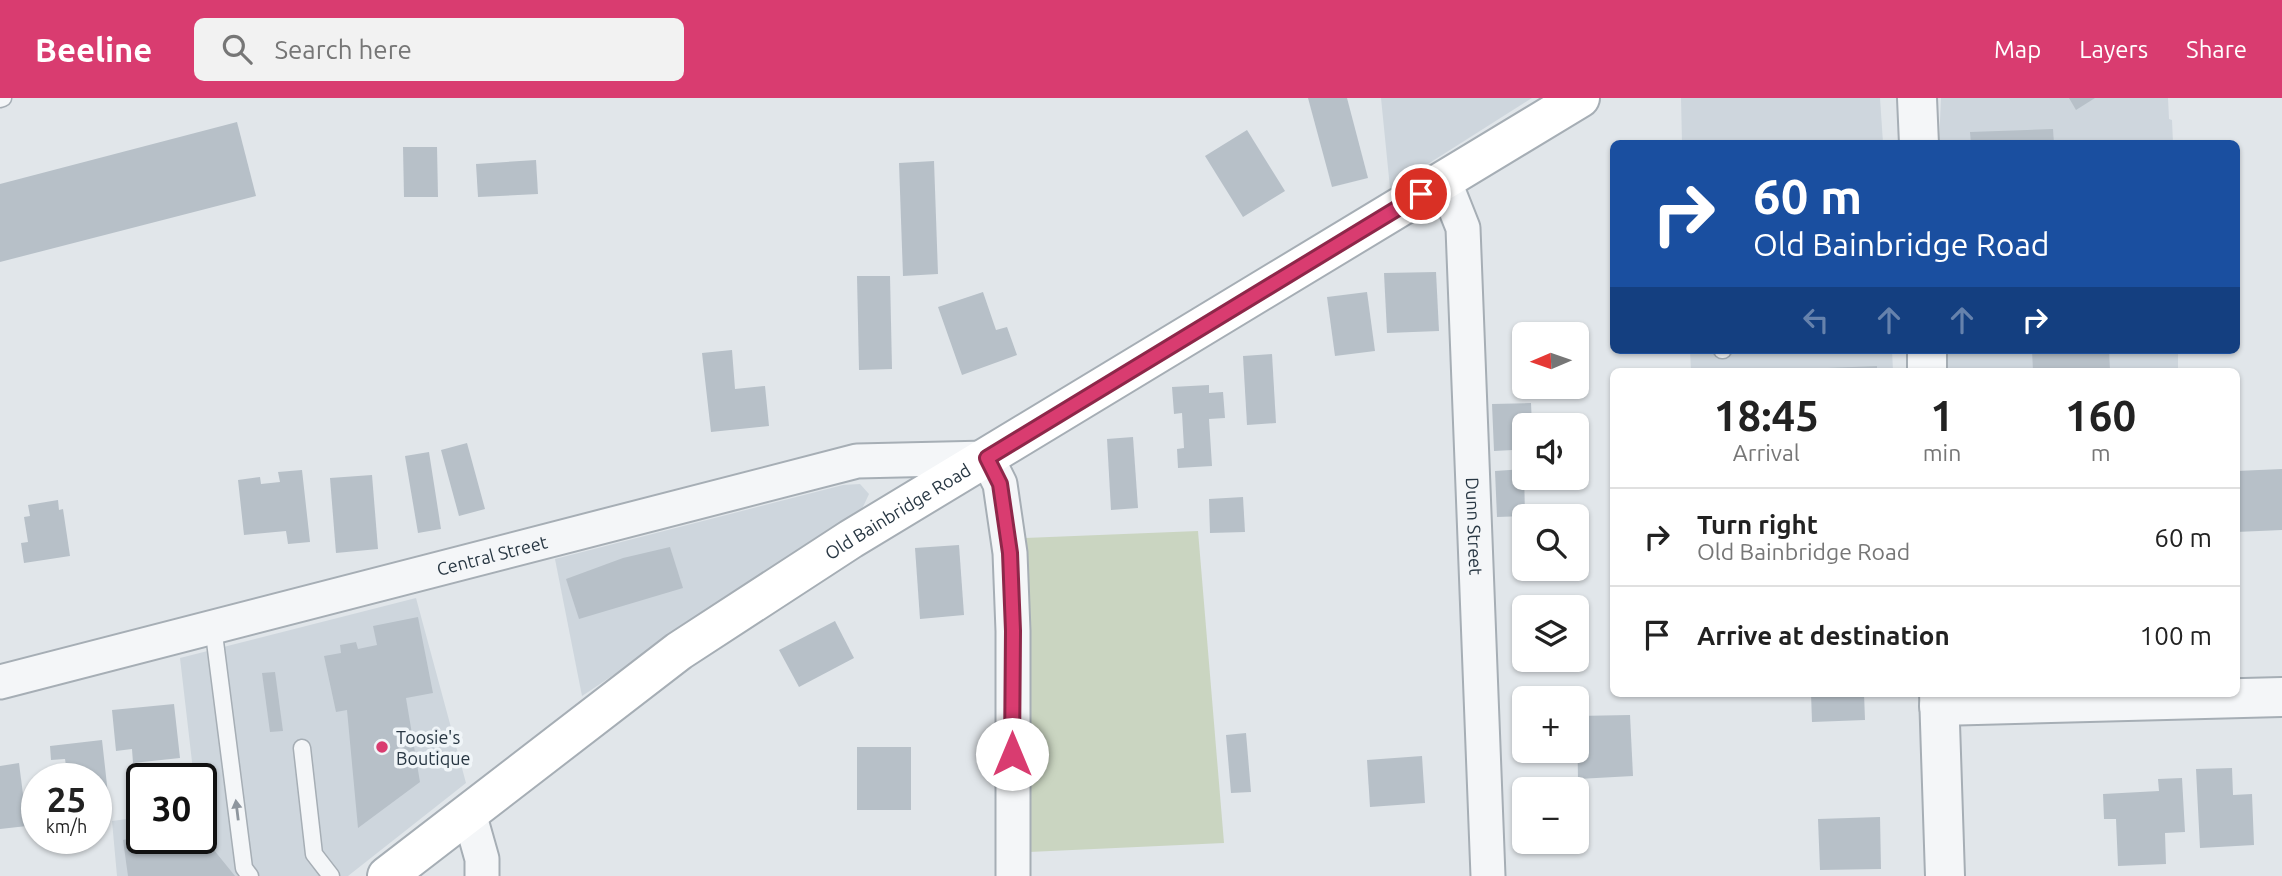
<!DOCTYPE html>
<meta charset="utf-8">
<style>
:root{--surface:#fff;--page:#f2f2f2;--text:#222;--muted:#767676;--line:#e0e0e0;--accent:#d93c70}
body{margin:0;font-family:Ubuntu,sans-serif;background:var(--page);color:var(--text);height:100vh;display:flex;flex-direction:column;font-size:26px;white-space:nowrap}
*{box-sizing:border-box;margin:0}
p{font-size:23px;color:var(--muted)}
.icon{flex:none;width:38px;height:38px;fill:none;stroke:currentColor;stroke-width:2;stroke-linecap:round;stroke-linejoin:round}
.map{position:relative;flex:1;overflow:hidden}
.panel{position:absolute;left:1610px;top:270px;width:630px;height:329px;display:flex;flex-direction:column;background:var(--surface);border-radius:10px;box-shadow:0 2px 5px #0004}
.panel>*{flex:none}
.banner{position:absolute;left:1610px;top:42px;width:630px;height:214px;border-radius:10px;box-shadow:0 2px 5px #0004;background:#1a4fa0;color:#fff;overflow:hidden}
.needle{width:46px;rotate:268deg}
.fabs{position:absolute;left:1512px;top:224px;display:grid;gap:14px}
.fabs a{display:grid;place-items:center;width:77px;height:77px;border-radius:10px;background:var(--surface);box-shadow:0 2px 5px #0004;font-size:35px}
.speed{position:absolute;left:21px;top:665px;display:flex;gap:14px;font-size:35px;font-weight:700;text-align:center}
.speed>*{display:grid;place-content:center;width:91px;height:91px;border-radius:50%;background:var(--surface);box-shadow:0 2px 5px #0004;line-height:1}
.speed small{font-size:18px;font-weight:400}
.speed .limit{border:4px solid #111;border-radius:10px;background:#fff;color:#111}
.pin{position:absolute;display:grid;place-items:center;width:60px;height:60px;color:#fff;margin:-30px;border:4px solid #fff;border-radius:50%;box-shadow:0 2px 7px #0007}
.me{position:absolute;width:77px;margin:-38px;rotate:0deg;stroke-linejoin:round;filter:drop-shadow(0 0 5px #0008)}
.turn{display:flex;align-items:center;gap:24px;height:147px;padding:0 28px;font-size:32px}
.turn .icon{width:91px;height:91px;stroke-width:2.5}
.turn b{display:block;font-size:49px;line-height:60px}
.lanes{display:flex;align-items:center;height:66px;padding:0 28px;background:#0003;justify-content:center;gap:35px;direction:ltr}
.lanes .off{opacity:.35}
.eta{display:flex;justify-content:space-evenly;align-items:center;height:119px;text-align:center}
.eta b{font-size:42px;font-weight:700;line-height:49px}
ul{padding:0;list-style:none}
li{display:flex;align-items:center;gap:21px;height:98px;padding:0 28px;border-top:2px solid var(--line)}
li div{flex:1}
li b{display:block;font-size:26px}
li em{font-style:normal}
header{display:flex;align-items:center;gap:42px;box-sizing:border-box;height:98px;padding:0 35px;background:var(--accent);color:#fff}
header strong{font-size:33px}
nav{display:flex;gap:38px;margin-inline-start:auto;font-size:24px}
.search{width:490px;height:63px;background:var(--page);display:flex;align-items:center;gap:18px;box-sizing:border-box;padding:0 24px;border-radius:10px;color:var(--muted);font-size:26px}
.map>svg:first-child{display:block}
.built{fill:#ced6dd}
.green{fill:#cad5c1}
.building{fill:#b7c0c8}
.lines{fill:none;stroke-linecap:round;stroke-linejoin:round}
.service-casing{stroke:#a6aeb5;stroke-width:19}
.minor-casing{stroke:#a6aeb5;stroke-width:37}
.tertiary-casing{stroke:#a6aeb5;stroke-width:42}
.secondary-casing{stroke:#a6aeb5;stroke-width:42}
.service{stroke:#f4f6f8;stroke-width:16}
.minor{stroke:#f4f6f8;stroke-width:33}
.tertiary{stroke:#f4f6f8;stroke-width:38}
.secondary{stroke:#fff;stroke-width:38}
.oneway{fill:#8e969e}
.route-casing{stroke:#8d2749;stroke-width:18}
.route{stroke:#d93c70;stroke-width:12}
.poi-dot{fill:#d93c70;stroke:#f0f5f8;stroke-width:2.5}
.labels{text-anchor:middle;dominant-baseline:central;stroke-width:7;stroke-linejoin:round;paint-order:stroke}
.street-label{font-size:18px;fill:#283743;stroke:#f0f5f8}
.poi-label{font-size:18px;fill:#283743;stroke:#f0f5f8;text-anchor:start}
</style>
<header>
<strong>Beeline</strong>
<div class="search"><svg class="icon" aria-label="search" viewBox="0 0 24 24"><circle cx="10" cy="10" r="6"/><path d="M15 15l6 6"/></svg>Search here</div>
<nav><a>Map</a><a>Layers</a><a>Share</a></nav>
</header>
<div class="map">
<svg width="2282" height="778" viewBox="0 0 2282 778">
<rect width="100%" height="100%" fill="#e1e6ea"/>
<g class="built">
<polygon points="1381,0 1532,0 1390,90"/>
<polygon points="1681,0 1880,0 1883,45 1682,45"/>
<polygon points="1941,0 2168,0 2169,21 2172,22 2173,45 1939,45"/>
<polygon points="1690,252 1892,252 1893,273 1691,273"/>
<polygon points="1945,252 2178,252 2178,273 1946,273"/>
<polygon points="860,386 869,396 862,411 582,598 555,461 843,387"/>
<polygon points="416,500 466,685 348,778 117,778 112,723 142,719 142,740 201,740 201,681 194,681 180,560"/>
</g>
<polygon class="green" points="1198,433 1224,745 1029,754 1025,440"/>
<g class="building">
<polygon points="1308,0 1347,0 1368,80 1332,89"/>
<polygon points="2069,0 2095,0 2076,12"/>
<polygon points="237,24 256,98 0,164 0,86"/>
<polygon points="2053,31 2054,46 1971,46 1970,34"/>
<polygon points="1247,32 1285,93 1243,119 1205,58"/>
<polygon points="403,49 437,49 438,99 404,99"/>
<polygon points="536,62 538,96 478,99 476,66"/>
<polygon points="934,63 938,176 903,178 899,65"/>
<polygon points="1436,174 1439,233 1387,235 1384,175"/>
<polygon points="857,178 890,178 892,271 859,272"/>
<polygon points="983,194 996,232 1007,229 1017,257 962,277 938,209"/>
<polygon points="1367,194 1375,253 1335,258 1327,199"/>
<polygon points="732,252 735,291 765,288 769,328 711,334 702,255"/>
<polygon points="2032,252 2109,252 2110,273 2033,273"/>
<polygon points="1272,256 1276,325 1247,327 1243,258"/>
<polygon points="1877,268 1877,273 1803,273 1803,271"/>
<polygon points="1209,287 1209,295 1223,294 1225,320 1209,321 1212,368 1178,370 1177,351 1184,350 1182,315 1174,316 1172,289"/>
<polygon points="1531,305 1532,327 1524,327 1524,342 1513,342 1513,352 1494,353 1492,306"/>
<polygon points="1133,339 1138,410 1111,412 1107,341"/>
<polygon points="467,345 485,411 459,418 441,352"/>
<polygon points="429,354 441,431 418,435 405,358"/>
<polygon points="1524,371 1525,418 1497,419 1495,373"/>
<polygon points="2282,371 2282,432 2236,434 2236,373"/>
<polygon points="302,372 310,444 288,446 286,433 244,437 238,382 260,379 261,386 280,384 278,374"/>
<polygon points="372,377 378,451 336,455 330,380"/>
<polygon points="1243,399 1245,434 1210,435 1209,401"/>
<polygon points="58,402 59,412 63,411 70,458 24,465 21,445 28,444 24,419 30,418 28,407"/>
<polygon points="959,447 964,517 920,521 915,450"/>
<polygon points="670,449 683,490 579,521 566,481 623,460"/>
<polygon points="1578,505 1578,509 1540,509 1540,507"/>
<polygon points="418,519 433,595 406,600 420,684 358,730 347,612 336,614 324,558 341,555 340,547 356,544 358,551 377,547 373,528"/>
<polygon points="835,523 854,560 799,589 779,552"/>
<polygon points="275,574 283,633 270,634 262,575"/>
<polygon points="1811,595 1864,595 1865,622 1812,624"/>
<polygon points="174,606 180,660 133,665 132,651 116,653 112,612"/>
<polygon points="1630,617 1633,678 1578,681 1577,618"/>
<polygon points="1246,635 1251,694 1231,695 1226,637"/>
<polygon points="102,642 108,696 96,697 96,681 68,681 65,661 51,662 50,648"/>
<rect x="857" y="649" width="54" height="63"/>
<polygon points="1422,658 1425,705 1370,709 1367,662"/>
<polygon points="19,665 27,728 0,731 0,668"/>
<polygon points="2232,670 2233,697 2252,696 2254,747 2200,750 2196,671"/>
<polygon points="2182,680 2185,734 2165,735 2166,766 2118,768 2116,721 2104,721 2103,696 2159,693 2158,681"/>
<polygon points="1880,719 1881,771 1820,772 1818,721"/>
<polygon points="142,738 142,740 190,740 196,748 205,741 235,778 128,778 123,742"/>
</g>
<g class="lines">
<g class="service-casing">
<g id="service">
<polyline points="0,1 3,0"/>
<polyline points="1722,252 1723,252"/>
<polyline points="213,528 244,770 250,778"/>
<polyline points="302,650 314,756 331,778"/>
</g>
</g>
<g class="minor-casing">
<g id="minor">
<path id="s1" d="M 1444,82 L 1463,130 L 1488,778"/>
<path id="s2" d="M 0,584 L 857,363 L 987,360 L 1000,386 L 1010,455 L 1013,533 L 1013,778"/>
<polyline points="469,715 482,761 482,778"/>
</g>
</g>
<g class="tertiary-casing">
<g id="tertiary">
<polyline points="1917,0 1919,46"/>
<polyline points="1927,252 1927,273"/>
<polyline points="1939,595 1945,778"/>
<polyline points="1939,608 2282,599"/>
</g>
</g>
<g class="secondary-casing">
<g id="secondary">
<path id="s3" d="M 387,778 L 679,553 L 851,441 L 1580,0"/>
</g>
</g>
<use href="#service" class="service"/>
<use href="#minor" class="minor"/>
<use href="#tertiary" class="tertiary"/>
<use href="#secondary" class="secondary"/>
</g>
<defs><path id="oneway-solid" d="M-6-.8H1V-3.2L6.5 0L1 3.2V.8H-6Z" transform="scale(1.75)"/></defs>
<use class="oneway" href="#oneway-solid" transform="translate(237 712) rotate(-97)"/>
<g class="lines">
<g class="route-casing">
<polyline id="route" points="1012,656 1013,533 1010,455 1000,386 987,360 1421,96"/>
</g>
<use href="#route" class="route"/>
</g>
<circle class="poi-dot" cx="382" cy="649" r="7"/>
<g class="labels">
<g class="street-label">
<text stroke="none"><textPath href="#s3" startOffset="628">Old Bainbridge Road</textPath></text>
<text stroke="none"><textPath href="#s1" startOffset="350">Dunn Street</textPath></text>
<text stroke="none"><textPath href="#s2" startOffset="508">Central Street</textPath></text>
</g>
<g class="poi-label">
<text x="396" y="639">Toosie's<tspan x="396" dy="21">Boutique</tspan></text>
</g>
</g>
</svg>
<div class="fabs">
<a><svg class="needle" viewBox="-14 -14 28 28"><path d="M0-13l5 13h-10z" fill="#e53935"/><path d="M0 13l5-13h-10z" fill="#767676"/></svg></a>
<a><svg class="icon" aria-label="sound" viewBox="0 0 24 24"><path d="M4 9h4l5-4v14l-5-4H4zM17 9q2 3 0 6"/></svg></a>
<a><svg class="icon" aria-label="search" viewBox="0 0 24 24"><circle cx="10" cy="10" r="6"/><path d="M15 15l6 6"/></svg></a>
<a><svg class="icon" aria-label="layers" viewBox="0 0 24 24"><path d="M12 4l9 5-9 5-9-5zM3 14l9 5 9-5"/></svg></a>
<a>+</a>
<a>−</a>
</div>
<div class="speed"><div>25<small>km/h</small></div><div class="limit">30</div></div>
<div class="pin" style="left:1421px;top:96px;background:#d93025"><svg class="icon" aria-label="arrive" viewBox="0 0 24 24"><path d="M6 21V4h12l-3 4 3 4H6"/></svg></div>
<svg class="me" style="left:1012px;top:656px" viewBox="-20 -20 40 40"><circle r="19" fill="#fff"/><path d="M0-13L10 11 0 6-10 11z" fill="#d93c70"/></svg>
<div class="banner">
<div class="turn"><svg class="icon" aria-label="right" viewBox="0 0 24 24"><path d="M7 20v-9h11M14 6l5 5-5 5"/></svg><div><b>60 m</b>Old Bainbridge Road</div></div>
<div class="lanes"><svg class="icon off" aria-label="left" viewBox="0 0 24 24"><path d="M17 20v-9H6M10 6l-5 5 5 5"/></svg><svg class="icon off" aria-label="ahead" viewBox="0 0 24 24"><path d="M12 20V5M6 11l6-6 6 6"/></svg><svg class="icon off" aria-label="ahead" viewBox="0 0 24 24"><path d="M12 20V5M6 11l6-6 6 6"/></svg><svg class="icon" aria-label="right" viewBox="0 0 24 24"><path d="M7 20v-9h11M14 6l5 5-5 5"/></svg></div>
</div>
<section class="panel">
<div class="eta">
<div><b>18:45</b><p>Arrival</p></div>
<div><b>1</b><p>min</p></div>
<div><b>160</b><p>m</p></div>
</div>
<ul>
<li><svg class="icon" aria-label="right" viewBox="0 0 24 24"><path d="M7 20v-9h11M14 6l5 5-5 5"/></svg><div><b>Turn right</b><p>Old Bainbridge Road</p></div><em>60 m</em></li>
<li><svg class="icon" aria-label="arrive" viewBox="0 0 24 24"><path d="M6 21V4h12l-3 4 3 4H6"/></svg><div><b>Arrive at destination</b></div><em>100 m</em></li>
</ul>
</section>
</div>
